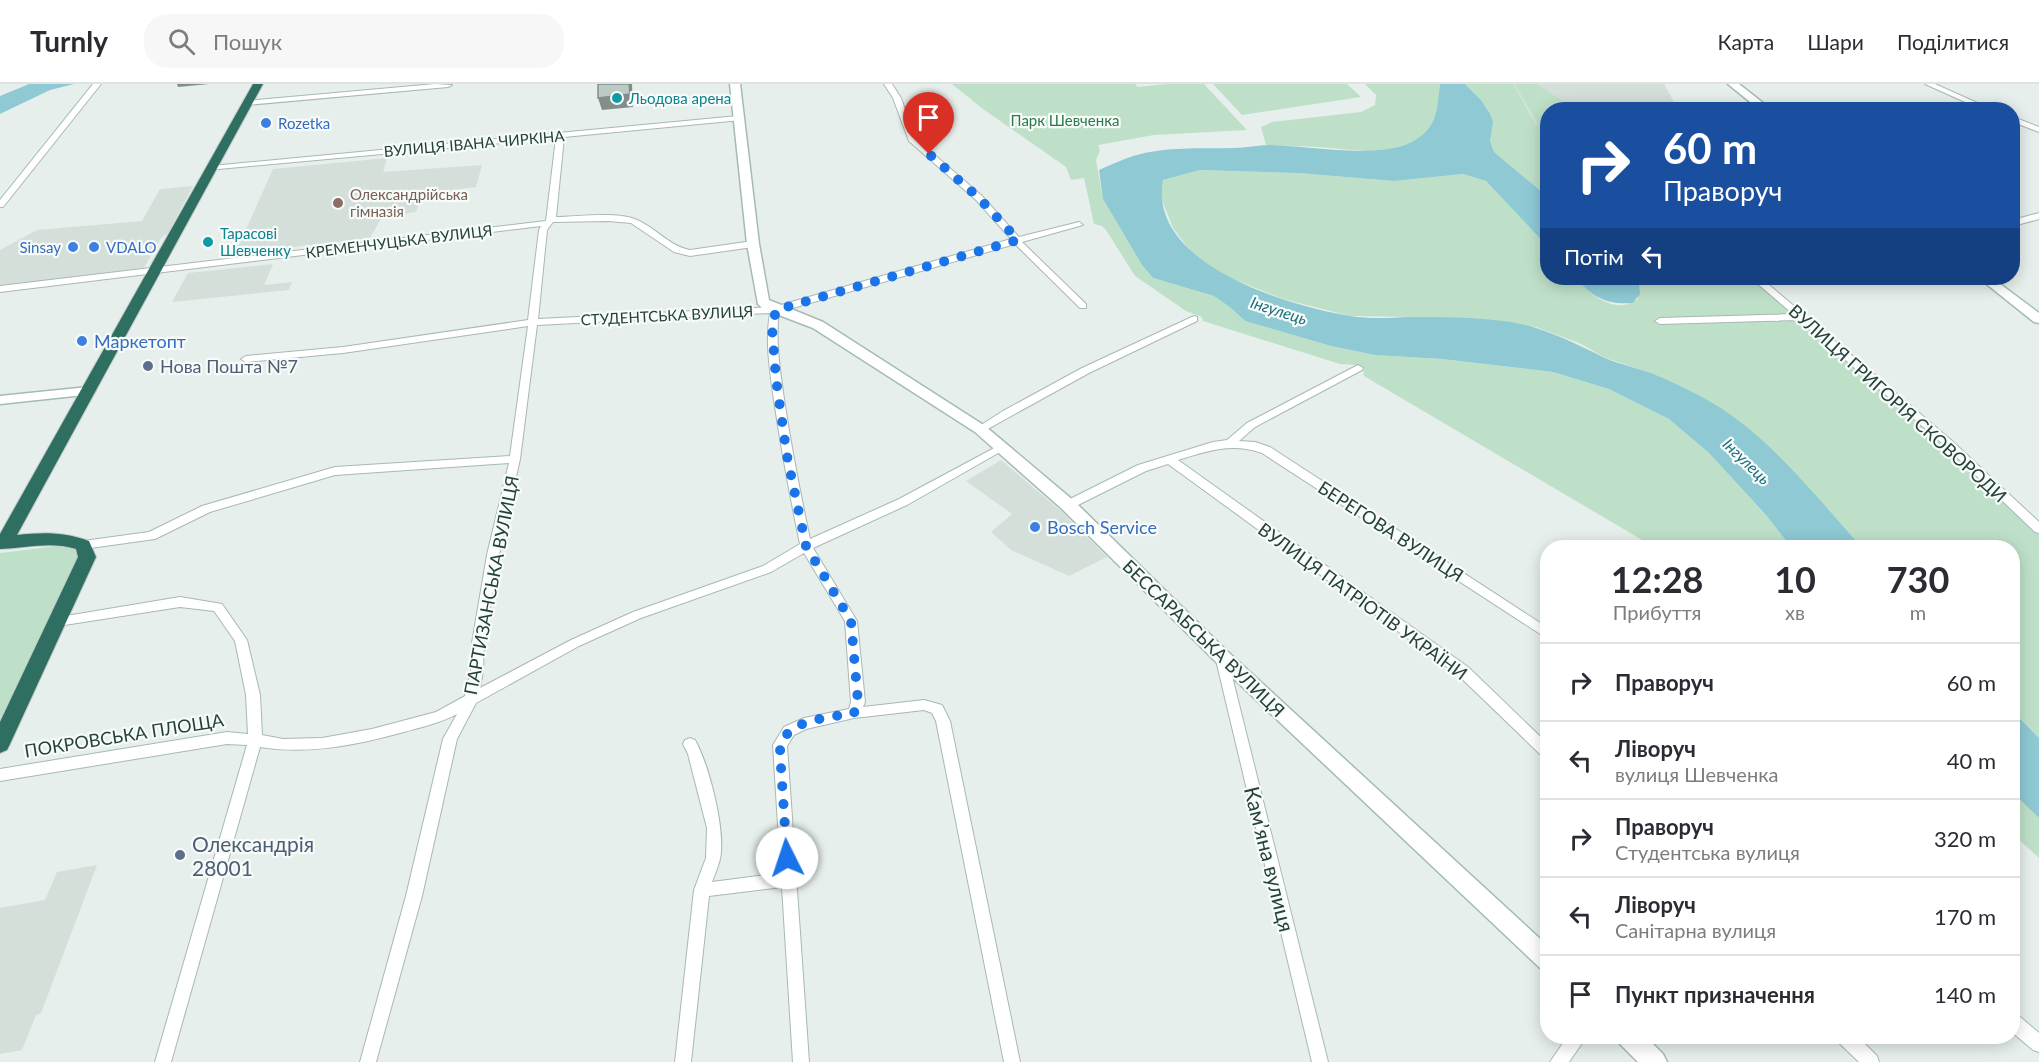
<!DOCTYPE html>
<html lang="uk">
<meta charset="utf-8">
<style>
:root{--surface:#fff;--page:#f7f7f7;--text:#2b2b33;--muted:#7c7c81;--line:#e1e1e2}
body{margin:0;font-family:Lato,sans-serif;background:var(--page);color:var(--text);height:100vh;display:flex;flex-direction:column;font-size:22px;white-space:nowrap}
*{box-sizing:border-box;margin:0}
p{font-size:20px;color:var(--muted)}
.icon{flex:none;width:33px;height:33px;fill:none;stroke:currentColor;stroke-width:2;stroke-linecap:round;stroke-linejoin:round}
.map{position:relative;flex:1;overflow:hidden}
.drawer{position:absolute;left:1540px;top:456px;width:480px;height:504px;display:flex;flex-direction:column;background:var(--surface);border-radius:24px;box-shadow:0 3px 15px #0003}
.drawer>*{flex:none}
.hud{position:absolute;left:1540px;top:18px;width:480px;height:183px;border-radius:24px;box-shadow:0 3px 15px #0003;background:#1a4fa0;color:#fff;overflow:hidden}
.pin{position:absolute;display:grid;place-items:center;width:51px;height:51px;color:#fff;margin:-62px -26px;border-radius:50% 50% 50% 0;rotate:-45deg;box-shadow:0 0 6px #0007}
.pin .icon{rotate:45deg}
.me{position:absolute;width:66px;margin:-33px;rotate:356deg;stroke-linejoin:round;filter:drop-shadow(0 0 4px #0008)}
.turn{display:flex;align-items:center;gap:21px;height:126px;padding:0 24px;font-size:27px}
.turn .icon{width:78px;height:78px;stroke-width:2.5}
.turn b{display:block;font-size:42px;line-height:51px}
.then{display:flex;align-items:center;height:57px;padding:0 24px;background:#0003;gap:12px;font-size:22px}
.eta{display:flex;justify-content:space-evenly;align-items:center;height:102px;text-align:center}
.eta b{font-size:36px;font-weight:700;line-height:42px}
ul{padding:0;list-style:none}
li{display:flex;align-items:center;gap:18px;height:78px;padding:0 24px;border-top:2px solid var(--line)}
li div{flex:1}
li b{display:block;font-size:22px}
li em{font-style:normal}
header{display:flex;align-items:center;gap:36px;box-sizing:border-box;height:84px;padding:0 30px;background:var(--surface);border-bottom:2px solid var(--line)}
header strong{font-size:28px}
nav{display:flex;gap:33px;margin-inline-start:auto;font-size:21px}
.search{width:420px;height:54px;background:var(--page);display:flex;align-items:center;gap:15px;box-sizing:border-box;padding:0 21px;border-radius:24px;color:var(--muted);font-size:22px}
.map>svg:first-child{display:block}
.built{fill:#d4dfda}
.green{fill:#bfe0c8}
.water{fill:#8ec9d4}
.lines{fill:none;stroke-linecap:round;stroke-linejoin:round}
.street-casing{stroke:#a8b8b2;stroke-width:2}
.secondary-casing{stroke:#a4bbb3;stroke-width:3}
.highway-casing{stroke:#c2cac8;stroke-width:2}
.street{fill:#fff;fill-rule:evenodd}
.secondary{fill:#fff;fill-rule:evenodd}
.highway{fill:#2f6f62;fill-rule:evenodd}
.shaded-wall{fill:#838d89}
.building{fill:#bbcac4;stroke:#838d89;stroke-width:1.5}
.route{stroke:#1a73e8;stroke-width:10;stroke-dasharray:0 18}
.culture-dot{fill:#0f9aa8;stroke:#f7fbf9;stroke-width:2}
.shop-dot{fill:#3f7fe0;stroke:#f7fbf9;stroke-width:2}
.education-dot{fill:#8d6e63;stroke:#f7fbf9;stroke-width:2}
.service-dot{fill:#5c6f8a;stroke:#f7fbf9;stroke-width:2}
.labels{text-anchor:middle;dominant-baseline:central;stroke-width:4.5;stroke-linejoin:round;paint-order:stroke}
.far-culture-label{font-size:15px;fill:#0d838f;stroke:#f7fbf9;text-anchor:start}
.far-park-label{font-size:15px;fill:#2d7a4b;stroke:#f7fbf9}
.far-shop-label{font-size:15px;fill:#366cbe;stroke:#f7fbf9;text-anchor:start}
.far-street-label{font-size:15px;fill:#24423a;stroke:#f7fbf9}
.far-education-label{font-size:15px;fill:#785e54;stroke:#f7fbf9;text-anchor:start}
.far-water-label{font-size:16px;font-style:italic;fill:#1c6f80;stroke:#f7fbf9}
.shop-label{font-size:18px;fill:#366cbe;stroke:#f7fbf9;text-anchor:start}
.service-label{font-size:18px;fill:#4e5e75;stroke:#f7fbf9;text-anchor:start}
.street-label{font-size:18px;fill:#24423a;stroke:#f7fbf9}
.near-service-label{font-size:21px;fill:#4e5e75;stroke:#f7fbf9;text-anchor:start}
.near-street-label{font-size:21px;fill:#24423a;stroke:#f7fbf9}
</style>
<header>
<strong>Turnly</strong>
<div class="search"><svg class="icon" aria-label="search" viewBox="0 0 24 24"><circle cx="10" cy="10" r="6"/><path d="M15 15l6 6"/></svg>Пошук</div>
<nav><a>Карта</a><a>Шари</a><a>Поділитися</a></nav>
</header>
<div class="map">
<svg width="2039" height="978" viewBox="0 0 2039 978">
<rect width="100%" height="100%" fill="#e6efeb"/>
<g class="built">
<polygon points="1513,0 1664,0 1678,25 1548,26 1548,60"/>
<polygon points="387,74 383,88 482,81 476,103 422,110 416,128 382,133 370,154 235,170 273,85"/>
<polygon points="193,102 168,149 161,154 144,184 0,202 0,166 37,146 142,137 160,105"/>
<polygon points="273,180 264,201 292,198 289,206 172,218 188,189"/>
<polygon points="1001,376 1062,428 1107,473 1069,492 1011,466 991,448 1012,430 966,397"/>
<polygon points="97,781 41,929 36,931 22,966 0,970 0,824 45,816 57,788"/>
</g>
<g class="green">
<polygon points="952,0 1135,0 1138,3 1166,0 1204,0 1247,46 1154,51 1098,61 1100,66 1096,76 1103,115 1142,181 1153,194 1214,212 1231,224 1245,237 1331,262 1375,271 1442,275 1553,288 1609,305 1669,335 1709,369 1766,431 1791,463 1654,463 1364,292 1363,284 1358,281 1340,280 1203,237 1202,233 1186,227 1135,192 1106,146 1102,142 1094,140 1084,94 1071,96 1066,83 983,25"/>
<polygon points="1213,0 1347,0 1361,13 1242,31"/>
<path d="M 1365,0 L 1440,0 C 1439,10 1441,24 1437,33 C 1417,77 1356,66 1318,63 C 1301,62 1283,62 1266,61 L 1261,43 L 1272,38 L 1361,28 L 1375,21 L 1376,11 Z"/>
<polygon points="1465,0 1513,0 1536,40 1538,40 1515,0 1537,0 1562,17 1553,19 1547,23 1548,113 1494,68 1490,57 1492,38 1481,16"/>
<path d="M 1200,86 L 1298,89 L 1394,97 L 1463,90 L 1486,97 L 1548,163 L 1548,194 L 1575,194 C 1589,210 1616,232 1638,215 L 1639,201 L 1631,194 L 1752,194 L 1792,230 L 1704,233 L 1800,235 L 1864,289 L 2039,451 L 2039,654 L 2013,626 L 2013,464 L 1862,463 L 1792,387 L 1744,341 L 1694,309 L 1656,291 L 1606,274 L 1579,259 L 1536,243 L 1414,233 L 1350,232 L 1283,215 L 1223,191 L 1194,172 L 1173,144 L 1160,111 L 1163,96 Z"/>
<polygon points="65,461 78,465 80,478 0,646 0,469"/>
<polygon points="2013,709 2039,734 2039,774 2013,750"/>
</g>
<g class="water">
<polygon points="29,0 74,0 50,6 0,30 0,12"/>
<path d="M 1440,0 L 1465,0 L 1481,16 L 1490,30 L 1493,38 L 1490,57 L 1494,68 L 1548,113 L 1548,163 L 1486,97 L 1463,90 L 1394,97 L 1298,89 L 1200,86 L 1163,96 C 1147,180 1288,222 1350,232 C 1368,235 1389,234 1408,233 C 1439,233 1473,233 1503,237 C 1542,242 1570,257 1605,274 C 1621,281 1639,284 1656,291 C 1686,304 1717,319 1743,340 C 1787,375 1824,422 1862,463 L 1791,463 L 1766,431 L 1709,369 L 1669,335 L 1609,305 L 1553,288 L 1442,275 L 1375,271 L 1331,262 L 1245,237 L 1231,224 L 1214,212 L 1153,194 L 1142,181 L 1103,115 L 1099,86 C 1110,81 1121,76 1133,72 C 1166,62 1200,65 1234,64 C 1246,64 1258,61 1270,61 C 1308,62 1379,75 1412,58 C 1438,44 1437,26 1440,0 Z"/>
<path d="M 1575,194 L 1631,194 L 1639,201 L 1640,210 L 1633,219 C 1606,221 1593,213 1575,194 Z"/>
<polygon points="2013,627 2039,654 2039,734 2013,709"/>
</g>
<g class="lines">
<g class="street-casing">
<g id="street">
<polygon points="93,0 101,0 3,123 0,123 0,116"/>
<polygon points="435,0 452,1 448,3 247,21 243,19 247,17"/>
<path d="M 884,0 L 892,0 L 901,14 L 915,54 L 982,112 L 1019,153 L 1079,138 L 1083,141 L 1022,158 L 1086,220 L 1086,224 L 1080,224 L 1015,160 L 779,228 C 775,256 780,286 784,315 C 791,362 800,408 810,455 L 899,415 L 998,362 L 1002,360 L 1007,364 L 907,421 L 813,464 L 857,537 L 865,618 L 863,623 L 924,616 L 942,621 L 950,637 L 1020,978 L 1004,978 L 936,637 L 932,629 L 924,626 L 854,634 L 806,645 L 794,651 L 787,662 L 809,978 L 793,978 L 782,803 L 709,812 L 691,978 L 675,978 L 694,806 L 706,774 L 707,744 L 688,670 L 683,660 L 685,656 L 690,654 L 695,656 C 709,681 726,747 720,775 C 718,783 715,790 712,798 L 781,789 L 773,661 L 784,643 L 804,634 L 849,625 L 851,618 L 845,537 L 804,469 L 771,488 L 641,534 L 579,562 L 476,619 L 457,655 L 422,812 L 376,978 L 360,978 L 406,812 L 443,655 L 457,630 C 440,639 422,643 404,648 C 356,661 309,671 260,663 L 171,978 L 155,978 L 247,661 L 227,660 L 0,697 L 0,685 L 227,648 L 248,650 L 246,611 L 235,557 L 214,527 L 180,523 L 58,542 L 54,540 L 52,537 L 54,534 L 180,513 L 222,520 L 247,556 L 260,611 L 262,651 L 283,655 L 322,654 L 372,645 L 436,628 L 465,612 L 471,587 L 472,559 L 487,471 L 509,379 L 335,391 L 210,428 L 155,455 L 83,465 L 77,461 L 83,457 L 149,448 L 202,422 L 335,383 L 510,372 L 528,242 L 343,269 L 246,278 L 241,275 L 246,272 L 343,263 L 528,236 L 539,146 L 541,142 L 0,208 L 0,202 L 546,137 L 556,54 L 208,86 L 207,84 L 211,82 L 738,32 L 741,32 L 741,36 L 564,53 L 556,133 C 576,133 618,127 637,136 C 656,144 669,162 690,166 L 753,157 L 757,160 L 753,163 L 690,172 L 674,168 L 631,139 L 608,137 L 553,138 L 547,146 L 538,235 L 774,223 L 1011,155 L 976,116 L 909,57 L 893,14 ZM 770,229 C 765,257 770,288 774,316 C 781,364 790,412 800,460 L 763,482 L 633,528 L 571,556 L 480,604 L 483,587 L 484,559 L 499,471 L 520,375 L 537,241 Z"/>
<polygon points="1925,0 1935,0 1993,26 1983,26"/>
<polygon points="2013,33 2039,43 2039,48 2013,38"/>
<polygon points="2039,129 2039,135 2013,142 2013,136"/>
<polygon points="1751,194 1761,194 1951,356 2039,438 2039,449 2035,448 1943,360 1799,236 1660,240 1655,237 1660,234 1793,230"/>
<polygon points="1194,232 1197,233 1197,237 1089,289 984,347 976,347 975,345 1003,327 1082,284"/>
<path d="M 1358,281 L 1363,284 L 1362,286 L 1255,343 L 1239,357 L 1255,358 L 1270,363 L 1548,544 L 1548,555 L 1262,369 C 1232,358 1207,367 1178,376 L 1468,583 L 1548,660 L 1548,675 L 1543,673 L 1458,591 L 1168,380 L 1146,387 L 1072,424 L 1064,424 L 1062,421 L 1064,418 L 1138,381 L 1213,358 L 1227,356 L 1247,339 Z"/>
<polygon points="1221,567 1226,568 1227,572 1328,978 1312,978 1215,572 1216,568"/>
<polygon points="2013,930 2019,932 2039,949 2039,968 2033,966 2013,949"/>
<polygon points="1568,952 1587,952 1569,978 1550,978"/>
<polygon points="1836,952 1857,952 1877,972 1879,978 1859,978 1838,958"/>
</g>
</g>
<g class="secondary-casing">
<g id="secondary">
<polygon points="730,0 740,0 759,160 769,216 823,238 985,342 1074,417 1227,567 1548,862 1548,888 1540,884 1215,577 1062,425 975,348 813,244 763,225 758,220 747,160"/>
<polygon points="1728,0 1739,0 1772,26 1760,26"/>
<polygon points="1979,194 1992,194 2039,229 2039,239 2034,238"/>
<polygon points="88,303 93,304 95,307 93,310 0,320 0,312"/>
<polygon points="1617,952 1645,952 1663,970 1667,978 1638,978 1620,960"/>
</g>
</g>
<g class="highway-casing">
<path id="highway" d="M 253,0 L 263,0 L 17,451 C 43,448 65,448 89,457 L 96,473 L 10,660 L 7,666 L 0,669 L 0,638 L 78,473 L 76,465 C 51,457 25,464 0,465 L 0,450 Z"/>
</g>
<use href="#street" class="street"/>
<use href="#secondary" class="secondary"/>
<use href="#highway" class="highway"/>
</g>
<g class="shaded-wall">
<polygon points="177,0 209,0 178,3"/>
<polygon points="629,0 632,0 633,23 602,26 598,14"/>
</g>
<polygon class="building" points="598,0 629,0 630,10 598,14"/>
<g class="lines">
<path class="route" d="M 787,774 L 780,668 C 781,635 829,634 854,629 L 858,618 L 851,537 L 806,462 L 787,372 L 776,295 L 772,244 L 776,226 L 1018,156 L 979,114 L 929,70"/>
</g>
<g class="culture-dot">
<circle cx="617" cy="14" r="6"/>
<circle cx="208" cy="158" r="6"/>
</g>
<g class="shop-dot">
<circle cx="266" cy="39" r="6"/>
<circle cx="73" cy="163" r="6"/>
<circle cx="94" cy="163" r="6"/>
<circle cx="82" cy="257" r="6"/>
<circle cx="1035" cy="443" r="6"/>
</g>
<circle class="education-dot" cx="338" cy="119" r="6"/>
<g class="service-dot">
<circle cx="148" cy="282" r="6"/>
<circle cx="180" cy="771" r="6"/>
</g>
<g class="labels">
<g class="far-culture-label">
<text x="629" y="14">Льодова арена</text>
<text x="220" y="149">Тарасові<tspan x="220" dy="17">Шевченку</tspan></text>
</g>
<g class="far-park-label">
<text x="1065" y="36">Парк Шевченка</text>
</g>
<g class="far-shop-label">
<text x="278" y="39">Rozetka</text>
<text x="61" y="163" text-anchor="end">Sinsay</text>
<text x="106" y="163">VDALO</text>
</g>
<g class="far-street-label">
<text transform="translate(474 59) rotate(-5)">ВУЛИЦЯ ІВАНА ЧИРКІНА</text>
<text transform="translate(399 157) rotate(-7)">КРЕМЕНЧУЦЬКА ВУЛИЦЯ</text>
<text transform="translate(667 231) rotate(-3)">СТУДЕНТСЬКА ВУЛИЦЯ</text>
</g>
<g class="far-education-label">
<text x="350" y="110">Олександрійська<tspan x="350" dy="17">гімназія</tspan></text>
</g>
<g class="far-water-label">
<text transform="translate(1279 226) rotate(18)">Інгулець</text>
<text transform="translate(1747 377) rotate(44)">Інгулець</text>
</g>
<g class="shop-label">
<text x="94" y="257">Маркетопт</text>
<text x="1047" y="443">Bosch Service</text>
</g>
<g class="service-label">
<text x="160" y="282">Нова Пошта №7</text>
</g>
<g class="street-label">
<text transform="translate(1898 319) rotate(42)">ВУЛИЦЯ ГРИГОРІЯ СКОВОРОДИ</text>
<text transform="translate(1391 447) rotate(33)">БЕРЕГОВА ВУЛИЦЯ</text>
<text transform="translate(491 501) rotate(-79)">ПАРТИЗАНСЬКА ВУЛИЦЯ</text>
<text transform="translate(1363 517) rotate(36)">ВУЛИЦЯ ПАТРІОТІВ УКРАЇНИ</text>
<text transform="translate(1204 554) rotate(44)">БЕССАРАБСЬКА ВУЛИЦЯ</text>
<text transform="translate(124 651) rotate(-9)">ПОКРОВСЬКА ПЛОЩА</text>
</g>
<g class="near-service-label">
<text x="192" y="759">Олександрія<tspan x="192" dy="24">28001</tspan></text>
</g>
<g class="near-street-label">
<text transform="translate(1270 775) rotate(76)">Камʼяна вулиця</text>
</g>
</g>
</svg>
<div class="pin" style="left:929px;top:70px;background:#d93025"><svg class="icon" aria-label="arrive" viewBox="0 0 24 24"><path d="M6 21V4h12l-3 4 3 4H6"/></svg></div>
<svg class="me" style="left:787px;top:774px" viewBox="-20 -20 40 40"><circle r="19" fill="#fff"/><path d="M0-13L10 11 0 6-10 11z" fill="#1a73e8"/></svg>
<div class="hud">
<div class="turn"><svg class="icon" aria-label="right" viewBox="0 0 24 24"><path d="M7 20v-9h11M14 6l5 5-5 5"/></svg><div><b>60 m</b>Праворуч</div></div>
<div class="then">Потім<svg class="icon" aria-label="left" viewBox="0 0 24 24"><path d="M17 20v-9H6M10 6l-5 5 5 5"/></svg></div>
</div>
<section class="drawer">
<div class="eta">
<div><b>12:28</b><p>Прибуття</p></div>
<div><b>10</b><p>хв</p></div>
<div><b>730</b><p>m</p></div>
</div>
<ul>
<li><svg class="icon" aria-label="right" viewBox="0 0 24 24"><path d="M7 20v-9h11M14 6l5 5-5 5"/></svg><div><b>Праворуч</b></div><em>60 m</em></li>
<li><svg class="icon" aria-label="left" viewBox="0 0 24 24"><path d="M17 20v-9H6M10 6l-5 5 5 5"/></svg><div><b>Ліворуч</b><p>вулиця Шевченка</p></div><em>40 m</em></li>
<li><svg class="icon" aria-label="right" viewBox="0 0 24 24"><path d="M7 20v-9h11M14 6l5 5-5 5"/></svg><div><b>Праворуч</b><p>Студентська вулиця</p></div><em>320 m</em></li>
<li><svg class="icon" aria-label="left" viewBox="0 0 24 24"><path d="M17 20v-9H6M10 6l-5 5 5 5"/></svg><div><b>Ліворуч</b><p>Санітарна вулиця</p></div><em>170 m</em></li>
<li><svg class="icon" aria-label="arrive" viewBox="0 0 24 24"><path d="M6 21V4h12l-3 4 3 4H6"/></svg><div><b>Пункт призначення</b></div><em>140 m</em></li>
</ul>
</section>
</div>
